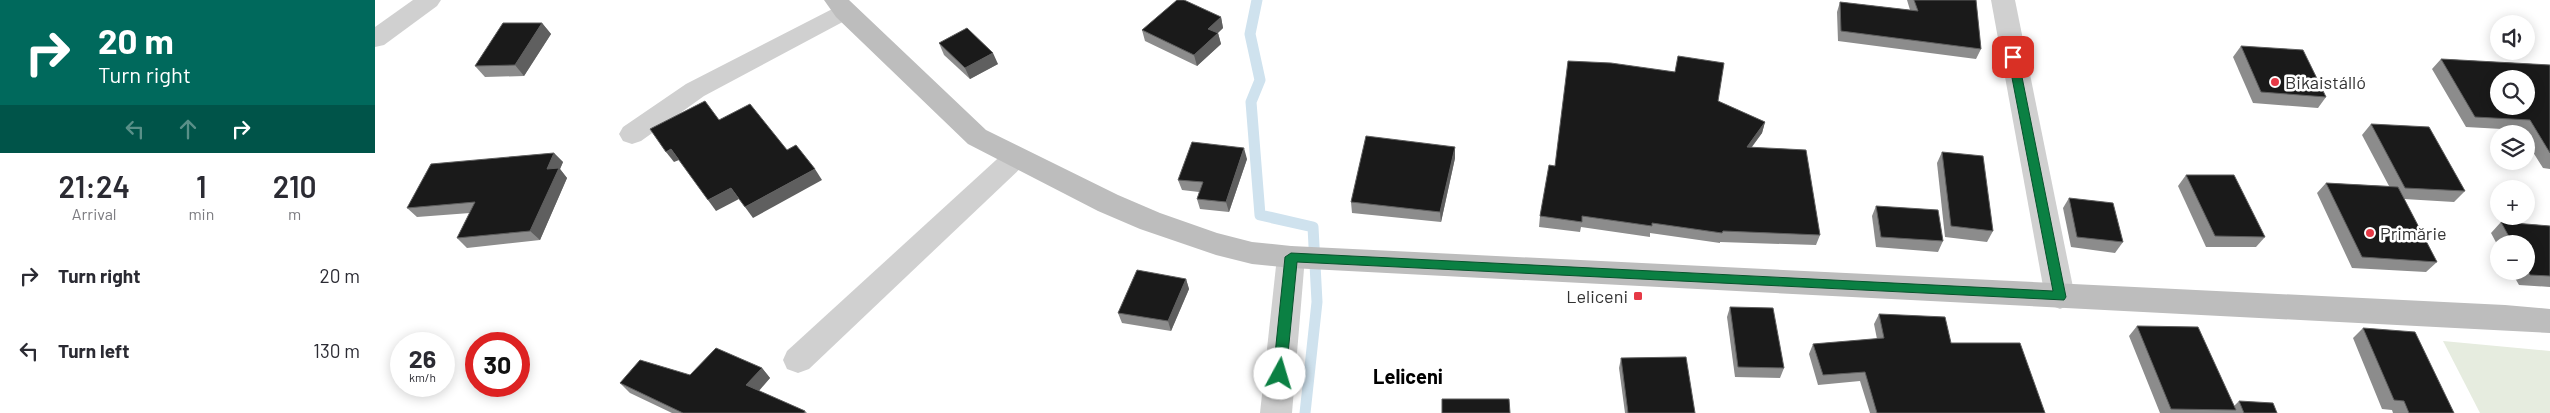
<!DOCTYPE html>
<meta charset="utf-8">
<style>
:root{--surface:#fff;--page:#f2f2f3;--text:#2b2b33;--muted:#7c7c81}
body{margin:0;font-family:Barlow,sans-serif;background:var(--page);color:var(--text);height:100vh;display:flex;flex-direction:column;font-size:19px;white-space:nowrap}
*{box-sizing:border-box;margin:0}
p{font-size:16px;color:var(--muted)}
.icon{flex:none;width:28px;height:28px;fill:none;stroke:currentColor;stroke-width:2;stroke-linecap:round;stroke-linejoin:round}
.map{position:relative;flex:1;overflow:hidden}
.details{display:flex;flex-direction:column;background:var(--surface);width:375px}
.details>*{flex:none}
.banner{background:#00695c;color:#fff;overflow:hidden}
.buttons{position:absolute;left:2115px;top:15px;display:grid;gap:10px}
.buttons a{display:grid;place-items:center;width:45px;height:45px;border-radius:50%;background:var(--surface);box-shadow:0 2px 12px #0003;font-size:25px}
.speed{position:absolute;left:15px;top:332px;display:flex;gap:10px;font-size:25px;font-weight:700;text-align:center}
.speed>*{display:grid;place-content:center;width:65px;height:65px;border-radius:50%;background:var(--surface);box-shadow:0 2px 12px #0003;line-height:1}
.speed small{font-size:12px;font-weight:400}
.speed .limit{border:8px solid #d22;background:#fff;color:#111}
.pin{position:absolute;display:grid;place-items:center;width:42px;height:42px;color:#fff;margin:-21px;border-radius:10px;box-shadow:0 2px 8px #0006}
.me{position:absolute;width:55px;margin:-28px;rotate:6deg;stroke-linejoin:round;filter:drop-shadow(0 0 4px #0008)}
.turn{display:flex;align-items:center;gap:18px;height:105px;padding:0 15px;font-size:22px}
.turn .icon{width:65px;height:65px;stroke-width:2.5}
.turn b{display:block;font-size:35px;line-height:42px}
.lanes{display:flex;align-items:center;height:48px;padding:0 15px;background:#0003;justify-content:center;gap:25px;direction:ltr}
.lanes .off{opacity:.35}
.eta{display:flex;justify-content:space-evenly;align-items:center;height:85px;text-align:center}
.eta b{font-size:30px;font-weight:600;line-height:35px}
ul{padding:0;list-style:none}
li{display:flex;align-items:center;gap:15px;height:75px;padding:0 15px}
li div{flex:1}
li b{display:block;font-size:19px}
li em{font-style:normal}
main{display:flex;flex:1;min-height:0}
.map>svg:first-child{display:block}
.green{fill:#e6ecdf}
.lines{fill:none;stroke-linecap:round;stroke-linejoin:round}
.stream{stroke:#cfe2ee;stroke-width:11}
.minor{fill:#d0d0d0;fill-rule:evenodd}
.secondary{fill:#bdbdbd;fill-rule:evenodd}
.wall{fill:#8c8c8c}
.shaded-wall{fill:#5f5f5f}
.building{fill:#1a1a1a;stroke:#5f5f5f;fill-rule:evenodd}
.route{fill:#0b8043;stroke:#07532c}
.poi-dot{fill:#e63946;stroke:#fff;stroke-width:2}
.labels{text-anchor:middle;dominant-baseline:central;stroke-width:5;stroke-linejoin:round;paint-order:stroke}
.poi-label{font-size:18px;fill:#333;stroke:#fff;text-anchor:start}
.quarter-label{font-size:20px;font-weight:bold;fill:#000;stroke:#fff}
</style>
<main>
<section class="details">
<div class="banner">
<div class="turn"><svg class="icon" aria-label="right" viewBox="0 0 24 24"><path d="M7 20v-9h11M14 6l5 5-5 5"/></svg><div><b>20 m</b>Turn right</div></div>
<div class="lanes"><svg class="icon off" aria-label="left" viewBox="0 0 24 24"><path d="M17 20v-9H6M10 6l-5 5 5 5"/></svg><svg class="icon off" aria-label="ahead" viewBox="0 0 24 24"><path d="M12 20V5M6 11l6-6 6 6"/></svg><svg class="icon" aria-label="right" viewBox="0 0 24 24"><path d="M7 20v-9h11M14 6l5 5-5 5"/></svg></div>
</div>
<div class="eta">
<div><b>21:24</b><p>Arrival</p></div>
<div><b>1</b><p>min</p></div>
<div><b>210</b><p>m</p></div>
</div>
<ul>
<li><svg class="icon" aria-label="right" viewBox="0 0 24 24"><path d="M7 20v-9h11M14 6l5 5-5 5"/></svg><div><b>Turn right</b></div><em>20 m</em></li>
<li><svg class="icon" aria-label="left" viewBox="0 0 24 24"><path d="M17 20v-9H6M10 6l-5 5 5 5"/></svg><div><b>Turn left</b></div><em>130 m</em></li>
</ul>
</section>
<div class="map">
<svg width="2175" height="413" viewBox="0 0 2175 413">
<rect width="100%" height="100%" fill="#fff"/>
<polygon class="green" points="2068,341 2175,351 2175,413 2105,413"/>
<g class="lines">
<polyline class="stream" points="882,0 875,34 885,80 876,102 885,215 938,227 942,302 930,413"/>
<g class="minor">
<polygon points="38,0 66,0 62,6 9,45 0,47 0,27"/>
<polygon points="1616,0 1640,0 1700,297 1695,305 1685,309 1675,305 1670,297"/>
<polygon points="469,3 477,5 481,11 477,17 329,96 266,141 257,144 248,141 244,134 248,127 311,84"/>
<polygon points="641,147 650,150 654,157 650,164 434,369 423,373 412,369 408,360 412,351 632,150"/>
<polygon points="916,246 926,249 930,257 917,413 885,413 902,257 906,249"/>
</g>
<polygon class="secondary" points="449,0 474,0 611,130 743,195 785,213 842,233 877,242 916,246 2130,305 2175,309 2175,333 916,268 877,264 841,255 765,229 723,211 593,144 461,17"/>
</g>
<g class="wall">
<polygon points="1532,0 1601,0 1606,49 1601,59 1463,41 1462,12 1465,2 1535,10"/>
<polygon points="846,17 848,28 843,33 846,44 822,66 770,41 767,30"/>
<polygon points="167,23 176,34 149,76 110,77 100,66"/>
<polygon points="564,43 623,64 595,79 569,55"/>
<polygon points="1866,46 1951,97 1943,108 1878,103 1858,57"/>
<polygon points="2066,59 2175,65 2175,169 2168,168 2151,141 2151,134 2147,134 2145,130 2091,127 2057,69"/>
<polygon points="1343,101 1390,122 1387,133 1377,147 1445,235 1441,245 1345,242 1345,243 1275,233 1275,237 1206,227 1205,232 1164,227 1165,216 1180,166"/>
<polygon points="1996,124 2090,191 2079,202 2029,199 2062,262 2051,272 1977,268 1942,193 1951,183 2014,186 1987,135"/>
<polygon points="1080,147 1080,158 1066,222 977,213 976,202"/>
<polygon points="1567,152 1618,231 1612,242 1570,237 1562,163"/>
<polygon points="179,153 188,162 185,169 192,178 165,240 92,248 82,238 95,213 42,217 32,208"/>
<polygon points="872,159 854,212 825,209 822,199 824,192 807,190 803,180"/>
<polygon points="1811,175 1890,237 1881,247 1831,247 1803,186"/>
<polygon points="1694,198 1748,242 1740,253 1696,247 1688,208"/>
<polygon points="1501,206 1568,241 1563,252 1501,247 1497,216"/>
<polygon points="2126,222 2175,226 2175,287 2144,285 2136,271 2151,271 2151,244 2124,244 2124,248 2116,233"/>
<polygon points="811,279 814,289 796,331 747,323 743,313"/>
<polygon points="1355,307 1409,368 1405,378 1360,377 1352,317"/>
<polygon points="1504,314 1576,343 1670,413 1495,413 1485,381 1443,385 1434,354 1438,344 1502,339 1499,324"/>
<polygon points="1762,326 1859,406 1864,401 1902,413 1785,413 1754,336"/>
<polygon points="1988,328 2079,413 2018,413 2017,410 2007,409 1978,338"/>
<polygon points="1246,358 1320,413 1250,413 1244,368"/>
<polygon points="387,368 395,378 384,391 430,411 432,413 297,413 255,393 245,383 315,375"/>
</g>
<g class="shaded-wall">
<polygon points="846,17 848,28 835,40 833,29"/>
<polygon points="167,23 176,34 149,76 140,65"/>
<polygon points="843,33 846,44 822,66 819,55"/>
<polygon points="618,53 623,64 595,79 590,68"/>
<polygon points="1390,122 1387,133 1369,157 1372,147"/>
<polygon points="1080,147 1080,158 1066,222 1065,212"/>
<polygon points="869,148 872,159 854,212 851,202"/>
<polygon points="296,149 304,160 299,162 291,152"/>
<polygon points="179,153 188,162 185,169 192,178 165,240 155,231 172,169"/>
<polygon points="440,169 447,180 378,218 370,207"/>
<polygon points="356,188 364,199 341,211 333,200"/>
<polygon points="811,279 814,289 796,331 793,321"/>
<polygon points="387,368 395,378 380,395 371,385"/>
</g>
<g class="building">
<polygon points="802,0 809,0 846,17 833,29 843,33 819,55 767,30"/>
<polygon points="1539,0 1601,0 1606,49 1466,31 1465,2 1543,11"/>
<polygon points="128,23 167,23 140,65 100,66"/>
<polygon points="592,28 618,53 590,68 564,43"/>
<polygon points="1866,46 1928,50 1951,97 1886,92"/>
<polygon points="1303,56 1349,63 1343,101 1390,122 1372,147 1431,150 1445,235 1348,231 1347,233 1277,223 1277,226 1207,216 1207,222 1165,216 1174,165 1180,166 1193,61 1236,63 1300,72"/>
<path d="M 2066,59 L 2175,65 L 2175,153 L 2155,120 L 2100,117 ZM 2124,79 L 2151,79 L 2151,106 L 2124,106 Z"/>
<polygon points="330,101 344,120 375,104 412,150 421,145 440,169 370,207 356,188 333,200 296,149 291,152 275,129"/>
<polygon points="1996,124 2054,127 2090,191 2030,188"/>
<polygon points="991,136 1080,147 1065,212 976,202"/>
<polygon points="817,142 869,148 851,202 822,199 828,182 803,180"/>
<polygon points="1567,152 1608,156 1618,231 1576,226"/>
<polygon points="179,153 172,169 184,168 155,231 82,238 100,202 32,208 56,164"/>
<polygon points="1811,175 1859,175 1890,237 1840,236"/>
<polygon points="1951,183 2023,187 2062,262 1987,257"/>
<polygon points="1694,198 1738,203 1748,242 1702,237"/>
<polygon points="1501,206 1563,210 1568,241 1506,237"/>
<polygon points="2126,222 2175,226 2175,276 2155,275 2151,268 2151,244 2138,244"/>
<polygon points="762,270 811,279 793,321 743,313"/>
<polygon points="1355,307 1398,308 1409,368 1363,367"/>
<polygon points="1504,314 1570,317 1576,343 1645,343 1670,413 1502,413 1490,372 1448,375 1438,344 1509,338"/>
<polygon points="1762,326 1823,327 1861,410 1796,409"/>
<polygon points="1988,328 2040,332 2079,413 2034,413 2029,401 2019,400"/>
<polygon points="341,348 387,368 371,385 430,411 429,413 308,413 245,383 265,360 315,375"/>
<polygon points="1311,357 1320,413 1253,413 1246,358"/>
<polygon points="1067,399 1134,399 1135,413 1067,413"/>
<polygon points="1864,401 1898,403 1902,413 1869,413"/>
</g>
<polygon class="route" points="1638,53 1643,57 1691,297 1689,300 922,262 911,374 905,379 898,374 910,257 916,253 1678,291 1633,57"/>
<g class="poi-dot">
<circle cx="1900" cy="82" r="5"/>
<circle cx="1995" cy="233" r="5"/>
<rect x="1258" y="291" width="10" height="10" rx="2.5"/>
</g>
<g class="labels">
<g class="poi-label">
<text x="1910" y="82">Bikaistálló</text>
<text x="2005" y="233">Primărie</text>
<text x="1253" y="296" text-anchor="end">Leliceni</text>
</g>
<g class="quarter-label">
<text x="1033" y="376">Leliceni</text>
</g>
</g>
</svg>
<div class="buttons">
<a><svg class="icon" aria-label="sound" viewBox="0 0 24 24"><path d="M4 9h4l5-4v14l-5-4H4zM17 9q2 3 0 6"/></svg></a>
<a><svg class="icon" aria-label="search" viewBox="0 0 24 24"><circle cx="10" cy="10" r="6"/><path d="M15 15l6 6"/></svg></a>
<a><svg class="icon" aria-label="layers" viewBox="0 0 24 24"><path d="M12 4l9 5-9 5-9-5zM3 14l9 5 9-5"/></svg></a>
<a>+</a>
<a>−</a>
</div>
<div class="speed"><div>26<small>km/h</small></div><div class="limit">30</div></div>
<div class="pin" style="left:1638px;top:57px;background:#d93025"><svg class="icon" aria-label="arrive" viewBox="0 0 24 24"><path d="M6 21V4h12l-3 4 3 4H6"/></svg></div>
<svg class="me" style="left:905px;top:374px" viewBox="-20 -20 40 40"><circle r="19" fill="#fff"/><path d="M0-13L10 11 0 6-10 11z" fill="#0b8043"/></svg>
</div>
</main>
